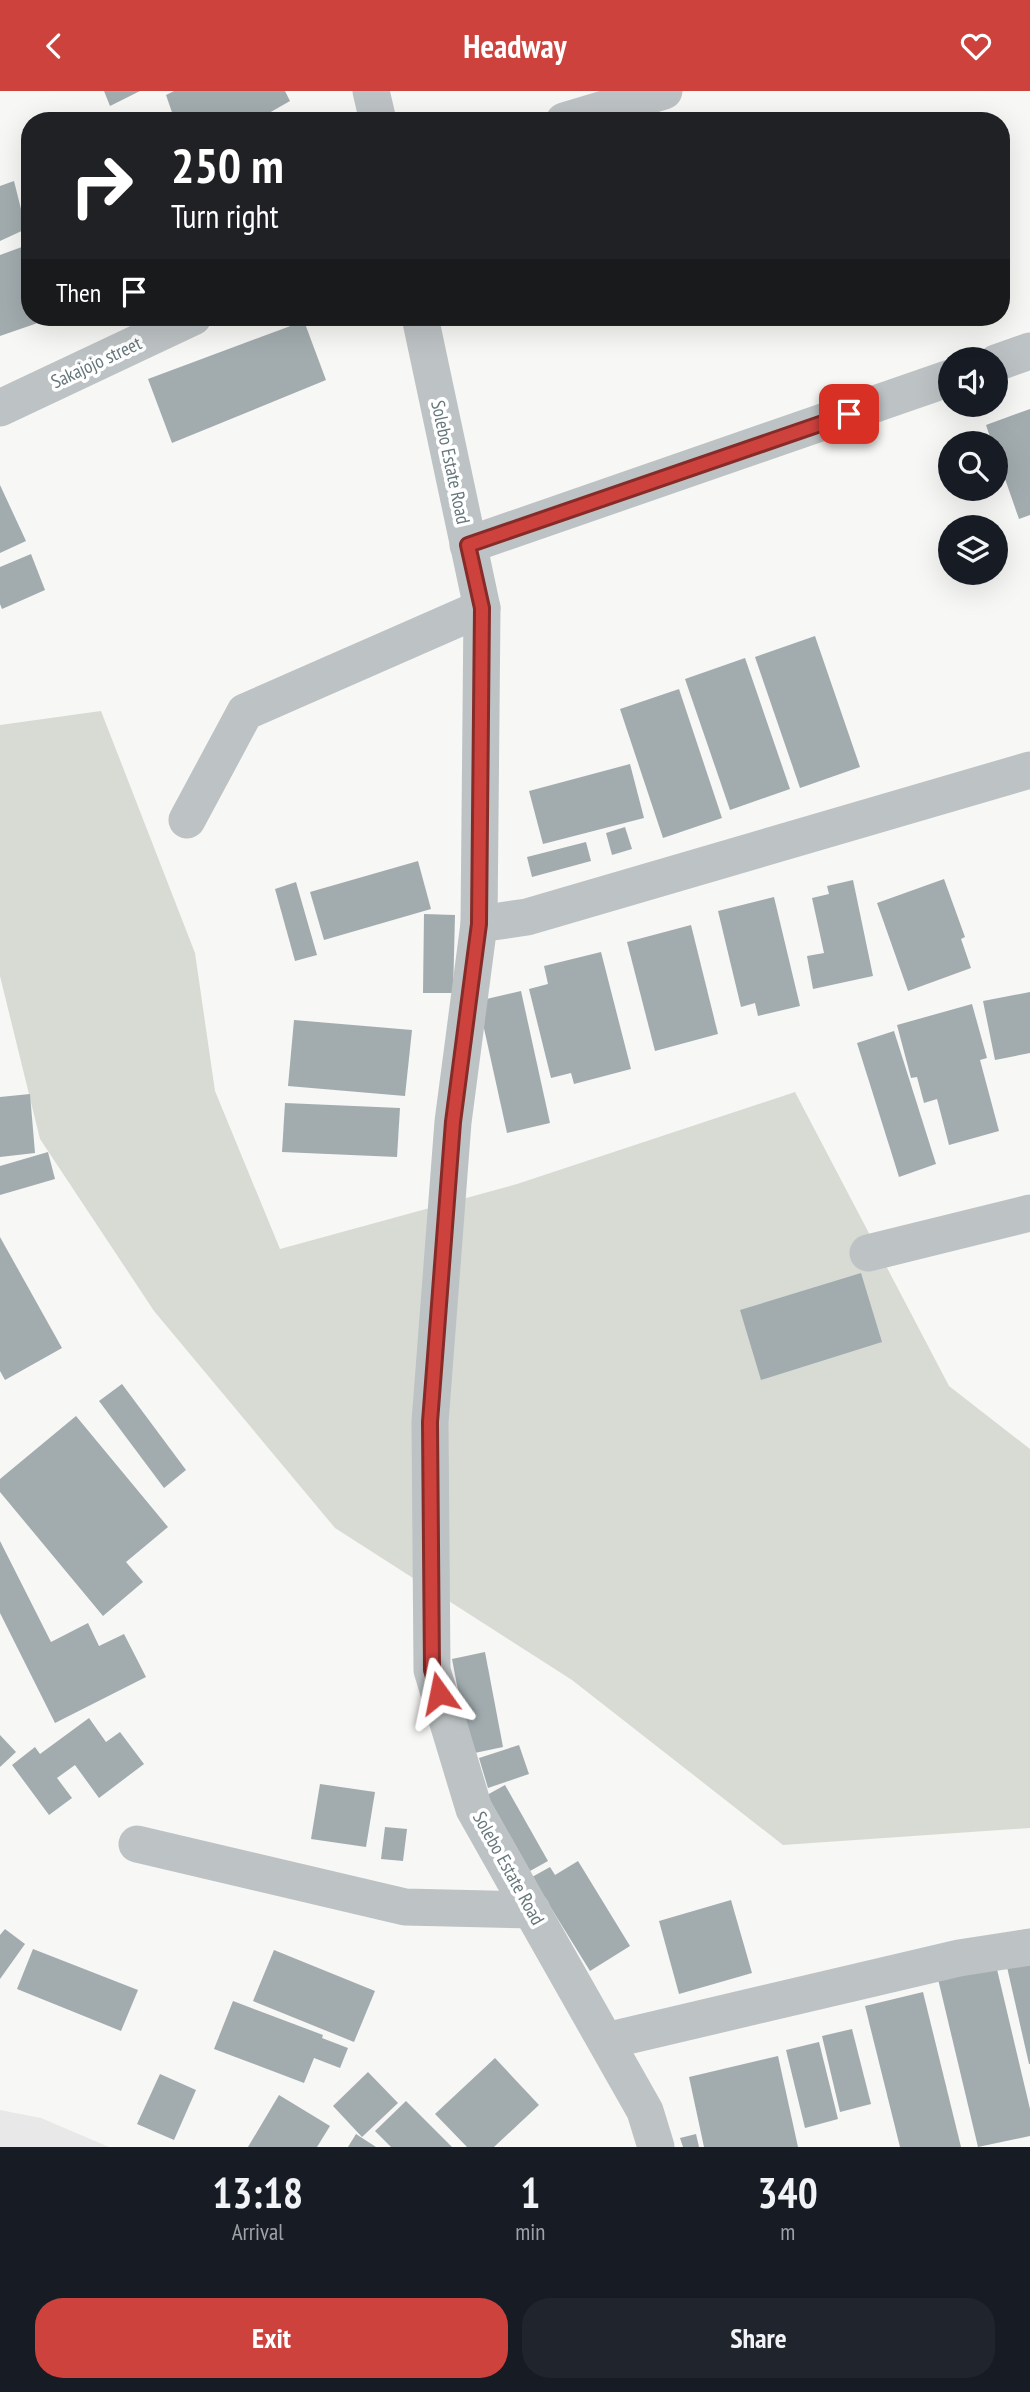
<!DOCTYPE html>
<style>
:root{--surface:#171b24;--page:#20242c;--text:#f1f3f6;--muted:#9ea1a6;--accent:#ce423e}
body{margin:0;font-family:"PT Sans Narrow",sans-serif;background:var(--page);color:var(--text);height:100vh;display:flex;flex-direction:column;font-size:26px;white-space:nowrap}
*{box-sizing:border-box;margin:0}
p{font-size:23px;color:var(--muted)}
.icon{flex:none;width:38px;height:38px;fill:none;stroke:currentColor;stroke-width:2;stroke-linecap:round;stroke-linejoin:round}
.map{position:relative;height:2056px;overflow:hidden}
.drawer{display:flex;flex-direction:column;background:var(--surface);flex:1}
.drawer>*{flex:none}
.hud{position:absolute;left:21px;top:21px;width:989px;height:214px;border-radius:28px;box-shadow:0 7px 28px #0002;background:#202124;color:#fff;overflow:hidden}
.fabs{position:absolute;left:938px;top:256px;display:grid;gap:14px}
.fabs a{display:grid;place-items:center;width:70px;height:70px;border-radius:50%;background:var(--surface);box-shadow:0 7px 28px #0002;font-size:35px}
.pin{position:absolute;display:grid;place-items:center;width:60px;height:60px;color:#fff;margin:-30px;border-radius:14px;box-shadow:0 4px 10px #0006}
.me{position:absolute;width:77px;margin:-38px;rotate:348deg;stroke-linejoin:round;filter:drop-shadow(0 0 5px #0008)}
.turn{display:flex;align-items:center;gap:24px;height:147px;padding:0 35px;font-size:32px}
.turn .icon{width:91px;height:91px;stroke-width:2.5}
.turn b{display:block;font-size:49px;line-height:60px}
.then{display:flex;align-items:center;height:66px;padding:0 35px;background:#0003;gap:14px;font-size:26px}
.eta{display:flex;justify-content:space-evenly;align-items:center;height:119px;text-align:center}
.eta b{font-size:42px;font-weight:700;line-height:49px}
.primary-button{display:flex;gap:14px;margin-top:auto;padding:14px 35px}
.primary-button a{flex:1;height:80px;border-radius:28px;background:var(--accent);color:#fff;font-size:28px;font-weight:700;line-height:80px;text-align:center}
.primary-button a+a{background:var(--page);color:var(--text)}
header{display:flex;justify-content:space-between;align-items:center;height:91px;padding:0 35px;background:var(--accent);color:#fff;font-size:32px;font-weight:700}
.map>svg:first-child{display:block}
.built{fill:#e8e8e8}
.green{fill:#d8dbd4}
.building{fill:#a2acaf}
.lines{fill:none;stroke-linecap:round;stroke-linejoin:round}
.minor{stroke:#bdc2c4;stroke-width:37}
.route-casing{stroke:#862b28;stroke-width:18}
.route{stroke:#ce423e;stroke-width:12}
.labels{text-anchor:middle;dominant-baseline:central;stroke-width:7;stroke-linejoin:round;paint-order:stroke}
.street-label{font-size:19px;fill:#66777c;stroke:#fff}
</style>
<header><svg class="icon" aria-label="back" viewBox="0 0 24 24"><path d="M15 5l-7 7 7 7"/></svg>Headway<svg class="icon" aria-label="heart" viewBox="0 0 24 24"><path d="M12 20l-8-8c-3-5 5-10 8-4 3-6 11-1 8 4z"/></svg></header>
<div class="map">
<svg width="1030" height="2056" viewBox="0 0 1030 2056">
<rect width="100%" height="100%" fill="#f7f7f5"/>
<polygon class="built" points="0,2019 41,2027 109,2056 0,2056"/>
<polygon class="green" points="101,620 195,862 215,1000 280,1158 517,1093 795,1001 949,1295 1030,1358 1030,1737 783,1754 572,1589 335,1437 154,1220 40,1048 0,885 0,634"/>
<g class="building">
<polygon points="104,0 140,0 110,15"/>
<polygon points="174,0 285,0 290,10 255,30 175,30 166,4"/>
<polygon points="14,90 26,138 0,150 0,95"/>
<polygon points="30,153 30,226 55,226 0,245 0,164"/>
<polygon points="304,230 326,289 172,352 148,288"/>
<polygon points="1030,318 1030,424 1019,428 996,362 996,352 992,352 986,334"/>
<polygon points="0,394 26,450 0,462"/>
<polygon points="31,463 45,499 2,518 0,513 0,476"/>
<polygon points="815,545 860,676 800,697 755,566"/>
<polygon points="745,567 790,698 730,719 685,588"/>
<polygon points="679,598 722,727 663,747 620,618"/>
<polygon points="630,673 644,727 543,753 529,700"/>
<polygon points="625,736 632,758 612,764 606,742"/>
<polygon points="586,751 591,770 532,786 527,766"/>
<polygon points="418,770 431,818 324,849 310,801"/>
<polygon points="944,788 965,846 961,848 971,877 908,900 877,812"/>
<polygon points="853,789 873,885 813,898 807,865 824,862 812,807 829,803 827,795"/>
<polygon points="296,791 317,864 295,870 275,798"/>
<polygon points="774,806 800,915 758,925 755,912 741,916 718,820"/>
<polygon points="424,823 455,824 453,902 423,902"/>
<polygon points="691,834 718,943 655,960 627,851"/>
<polygon points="601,861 631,978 574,993 571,982 551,987 529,898 548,893 544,875"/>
<polygon points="521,900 550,1032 507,1042 478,910"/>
<polygon points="1030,901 1030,962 995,969 983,910"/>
<polygon points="972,913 987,967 980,969 999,1040 949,1054 937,1008 924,1012 917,986 911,987 897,934"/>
<polygon points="294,929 412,939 405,1005 288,995"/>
<polygon points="894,940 936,1073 899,1086 857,952"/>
<polygon points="30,1003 35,1062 0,1066 0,1006"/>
<polygon points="285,1012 400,1017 397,1066 282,1061"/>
<polygon points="48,1061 55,1088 0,1104 0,1075"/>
<polygon points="0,1146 62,1257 5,1289 0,1280"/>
<polygon points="861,1182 882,1251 761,1289 740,1219"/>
<polygon points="122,1293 186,1379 164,1397 99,1310"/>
<polygon points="76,1325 168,1436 126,1471 143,1491 103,1525 0,1401 0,1388"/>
<polygon points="0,1450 51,1551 88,1532 99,1555 124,1543 146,1586 55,1632 0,1522"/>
<polygon points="485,1561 503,1656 470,1663 452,1568"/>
<polygon points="89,1627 106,1651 120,1641 144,1673 99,1707 75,1674 57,1687 72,1707 49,1724 12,1674 35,1656 40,1663"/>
<polygon points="0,1644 16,1661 0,1676"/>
<polygon points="519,1654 529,1683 488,1697 479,1667"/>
<polygon points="320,1693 375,1701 366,1756 311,1748"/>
<polygon points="505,1694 548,1770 530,1780 487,1704"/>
<polygon points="385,1736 407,1738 403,1770 381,1768"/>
<polygon points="578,1770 630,1855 590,1880 532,1786 550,1776 555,1784"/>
<polygon points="731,1809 752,1882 679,1903 659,1830"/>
<polygon points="5,1838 25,1853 0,1888 0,1844"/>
<polygon points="33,1858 138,1899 121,1940 17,1898"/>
<polygon points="274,1859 375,1900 354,1951 253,1910"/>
<polygon points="1030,1870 1030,1973 1029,1973 1007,1876"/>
<polygon points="996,1874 1030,2018 1030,2045 978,2056 938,1888"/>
<polygon points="923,1901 961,2056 900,2056 865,1915"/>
<polygon points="233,1910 323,1944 322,1947 348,1957 340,1977 314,1967 304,1992 214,1958"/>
<polygon points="852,1938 871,2013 840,2021 822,1945"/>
<polygon points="819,1951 838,2028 805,2037 786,1959"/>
<polygon points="778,1965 798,2056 704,2056 689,1986"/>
<polygon points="495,1967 539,2014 494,2056 467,2056 435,2023"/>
<polygon points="368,1981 398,2012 362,2046 333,2015"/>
<polygon points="160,1983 196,1999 174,2049 137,2033"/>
<polygon points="279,2004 330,2035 317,2056 248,2056"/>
<polygon points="406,2010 452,2056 391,2056 375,2040"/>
<polygon points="356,2043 376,2056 348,2056"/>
<polygon points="696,2043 699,2056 683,2056 680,2047"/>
</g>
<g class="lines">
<g class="minor">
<polyline points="371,0 378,30"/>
<polyline points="564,30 664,0"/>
<polyline points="420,226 482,517 479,833 453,1031 430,1331 432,1579 474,1718 645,2020 656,2056"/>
<polyline points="996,272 1030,260"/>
<polyline points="0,317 193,226"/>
<polyline points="468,454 950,287"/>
<polyline points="187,729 245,621 482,517"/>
<polyline points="479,833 527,826 1030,679"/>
<polyline points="868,1162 1030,1122"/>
<polyline points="137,1753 405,1816 532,1819"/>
<polyline points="606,1950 959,1867 1030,1856"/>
</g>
</g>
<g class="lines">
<g class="route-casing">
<polyline id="route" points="439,1602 432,1579 430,1331 453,1031 479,833 482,517 468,454 849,323"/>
</g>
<use href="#route" class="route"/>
</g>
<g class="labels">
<g class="street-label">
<text transform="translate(96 271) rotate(-25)">Sakajojo street</text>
<text transform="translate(451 371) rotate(78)">Solebo Estate Road</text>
<text transform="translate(509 1777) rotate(61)">Solebo Estate Road</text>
</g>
</g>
</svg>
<div class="fabs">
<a><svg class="icon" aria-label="sound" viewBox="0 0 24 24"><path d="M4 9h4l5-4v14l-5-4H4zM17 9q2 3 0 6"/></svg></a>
<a><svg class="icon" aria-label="search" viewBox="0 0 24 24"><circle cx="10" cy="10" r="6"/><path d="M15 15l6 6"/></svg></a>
<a><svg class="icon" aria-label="layers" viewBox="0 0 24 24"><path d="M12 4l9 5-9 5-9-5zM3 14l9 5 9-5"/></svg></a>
</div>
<div class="pin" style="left:849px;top:323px;background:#d93025"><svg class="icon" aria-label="arrive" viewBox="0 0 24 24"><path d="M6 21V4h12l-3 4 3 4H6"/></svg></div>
<svg class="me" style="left:439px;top:1602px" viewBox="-20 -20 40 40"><path d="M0-17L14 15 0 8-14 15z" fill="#ce423e" stroke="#fff" stroke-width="4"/></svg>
<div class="hud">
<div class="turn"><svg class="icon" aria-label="right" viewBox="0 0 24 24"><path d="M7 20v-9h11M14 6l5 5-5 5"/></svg><div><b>250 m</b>Turn right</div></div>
<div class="then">Then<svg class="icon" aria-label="arrive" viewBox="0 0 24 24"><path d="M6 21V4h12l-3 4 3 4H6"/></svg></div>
</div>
</div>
<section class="drawer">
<div class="eta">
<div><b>13:18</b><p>Arrival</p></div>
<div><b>1</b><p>min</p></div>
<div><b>340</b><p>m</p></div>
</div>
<div class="primary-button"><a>Exit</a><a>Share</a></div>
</section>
